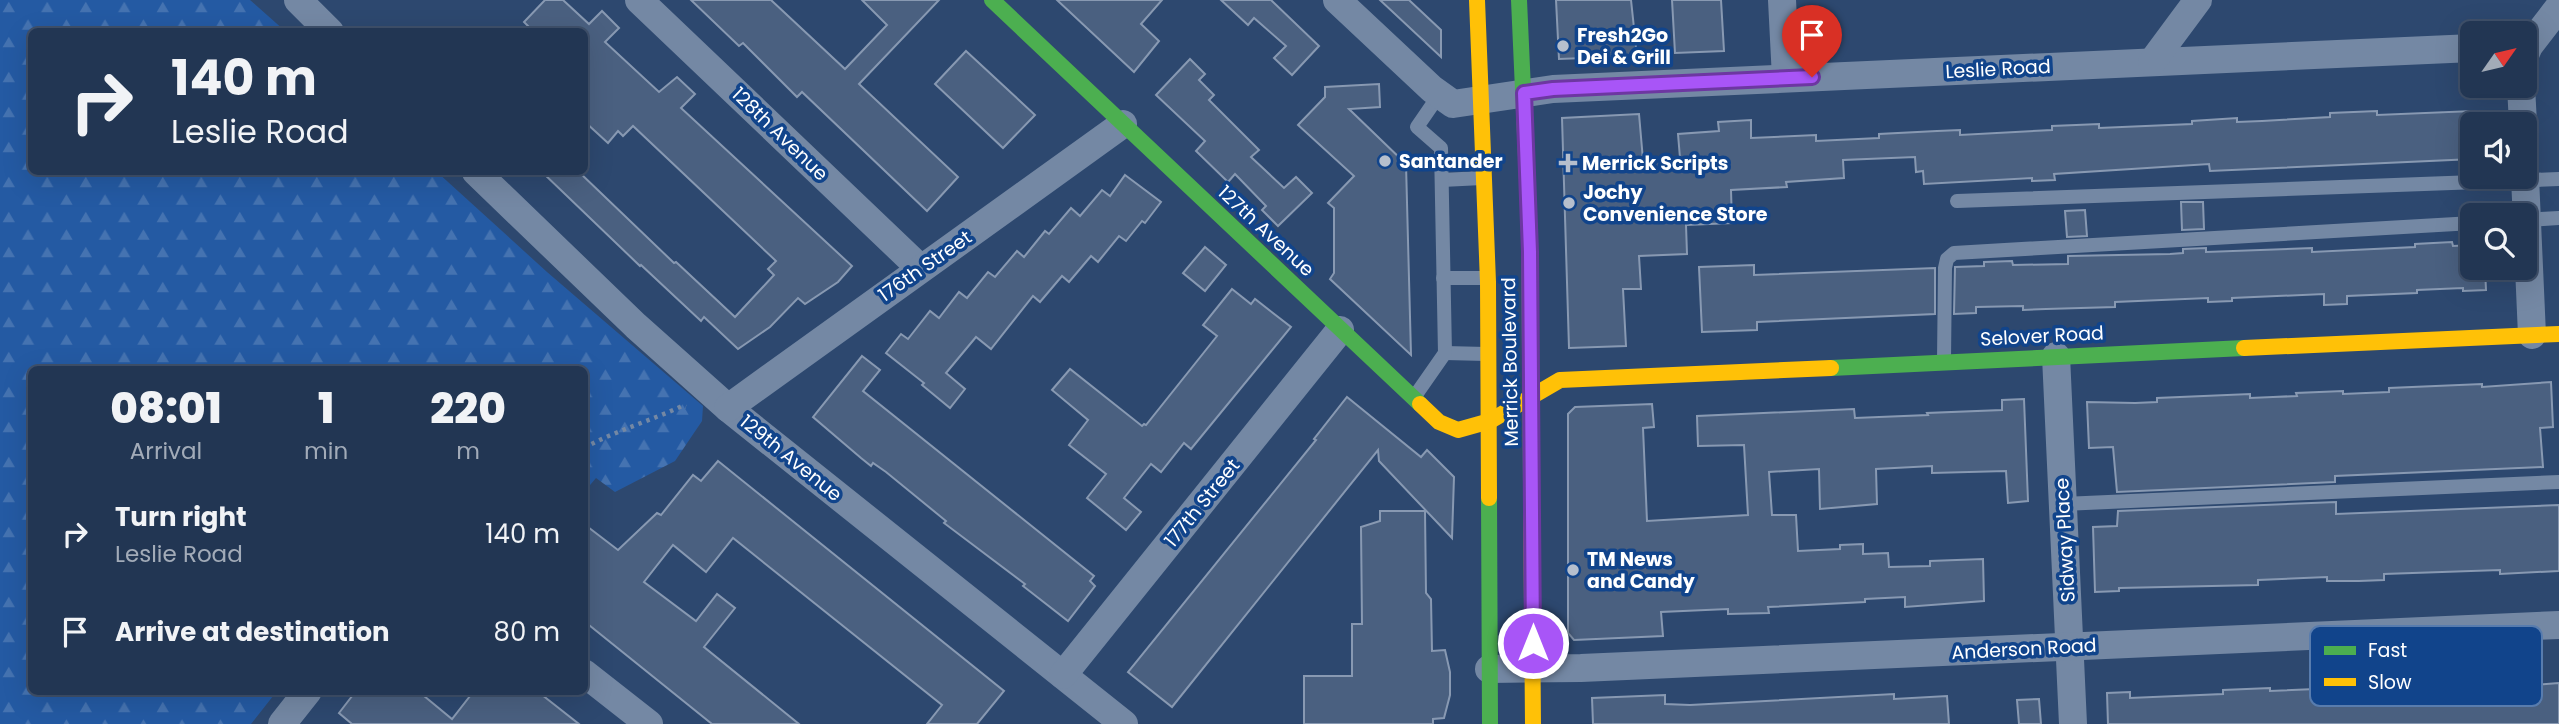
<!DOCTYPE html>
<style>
:root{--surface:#223653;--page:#2a3e5a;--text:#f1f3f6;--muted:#a2abb8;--line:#3f506a}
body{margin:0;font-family:Poppins,sans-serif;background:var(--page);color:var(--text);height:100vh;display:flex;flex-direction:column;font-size:26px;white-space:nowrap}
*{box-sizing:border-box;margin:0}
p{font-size:23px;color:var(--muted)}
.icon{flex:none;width:38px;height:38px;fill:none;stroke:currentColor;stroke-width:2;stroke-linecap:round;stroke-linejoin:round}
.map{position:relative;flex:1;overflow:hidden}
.drawer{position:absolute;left:28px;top:366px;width:560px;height:329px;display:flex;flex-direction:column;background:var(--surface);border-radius:10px;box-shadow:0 7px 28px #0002,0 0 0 2px var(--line)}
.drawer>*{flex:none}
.top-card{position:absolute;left:28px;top:28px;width:560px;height:147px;border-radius:10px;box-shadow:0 7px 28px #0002,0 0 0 2px var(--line);background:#223653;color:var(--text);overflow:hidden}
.needle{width:46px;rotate:56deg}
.controls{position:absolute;left:2460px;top:21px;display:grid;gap:14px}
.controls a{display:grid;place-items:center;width:77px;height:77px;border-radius:10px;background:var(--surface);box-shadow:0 7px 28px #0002,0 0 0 2px var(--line);font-size:35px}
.pin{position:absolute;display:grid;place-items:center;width:60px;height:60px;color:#fff;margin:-72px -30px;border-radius:50% 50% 50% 0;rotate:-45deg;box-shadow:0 0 7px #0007}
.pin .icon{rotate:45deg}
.me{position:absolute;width:77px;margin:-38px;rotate:0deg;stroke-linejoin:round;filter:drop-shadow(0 0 5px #0008)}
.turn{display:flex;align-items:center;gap:24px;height:147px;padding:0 28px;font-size:32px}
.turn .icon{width:91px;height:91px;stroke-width:2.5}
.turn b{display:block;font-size:49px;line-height:60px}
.eta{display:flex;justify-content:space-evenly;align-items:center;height:119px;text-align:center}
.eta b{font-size:42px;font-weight:800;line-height:49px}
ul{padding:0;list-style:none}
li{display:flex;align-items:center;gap:21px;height:98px;padding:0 28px}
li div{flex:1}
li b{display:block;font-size:26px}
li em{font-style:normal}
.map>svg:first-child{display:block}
.forest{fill:url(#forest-firs)}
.building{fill:#4a6080;stroke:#8899b2;stroke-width:2}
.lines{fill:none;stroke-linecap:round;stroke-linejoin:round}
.path{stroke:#7488a4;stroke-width:4.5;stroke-dasharray:3.5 5;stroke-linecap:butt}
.lane{stroke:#7488a4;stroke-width:14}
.street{stroke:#7488a4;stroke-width:28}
.fast{stroke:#4caf50;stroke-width:16}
.slow{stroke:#ffc107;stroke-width:16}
.route-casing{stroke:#6d37a1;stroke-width:18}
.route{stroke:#a855f7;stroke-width:12}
.poi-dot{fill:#b6bfcd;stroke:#11448b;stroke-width:2.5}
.labels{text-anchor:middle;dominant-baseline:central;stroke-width:7;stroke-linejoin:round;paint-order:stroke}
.poi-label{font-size:19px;font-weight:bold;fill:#fff;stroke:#11448b;text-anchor:start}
.street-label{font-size:19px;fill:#fff;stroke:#11448b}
.key{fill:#11448b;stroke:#587cae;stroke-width:2}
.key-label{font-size:19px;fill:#fff}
</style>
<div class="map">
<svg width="2559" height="724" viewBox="0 0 2559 724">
<defs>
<pattern id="forest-firs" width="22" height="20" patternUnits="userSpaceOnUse" patternTransform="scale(1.75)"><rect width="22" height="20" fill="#245aa3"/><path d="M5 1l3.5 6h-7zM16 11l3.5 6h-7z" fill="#4573b1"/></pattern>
</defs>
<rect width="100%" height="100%" fill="#2d486f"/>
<polygon class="forest" points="0,0 250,0 285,31 32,32 32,172 437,172 547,272 703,406 702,421 675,461 615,492 596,478 585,491 584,369 32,369 32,691 277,691 251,724 0,724"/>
<g class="building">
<polygon points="545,0 563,0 589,24 602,11 619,28 605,42 659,92 677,77 695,94 681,108 852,266 838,282 805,304 798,298 770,327 738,349 704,317 701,321 641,265 640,266 542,172 579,172 674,263 676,262 735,317 774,275 768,269 776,261 633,126 623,136 618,131 608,143 584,121 584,32 534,32 524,22"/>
<polygon points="691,0 771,0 845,69 887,25 862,0 939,0 859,84 958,177 927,211 802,92 797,97 743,43 739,46"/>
<polygon points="1057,0 1162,0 1141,24 1159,41 1134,72"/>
<polygon points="1221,0 1271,0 1319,46 1292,75 1274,58 1286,46 1254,18 1248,25"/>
<polygon points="1380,0 1409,0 1441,30 1441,57"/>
<polygon points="1556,0 1631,0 1637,56 1559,59"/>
<polygon points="1672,0 1721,0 1724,51 1675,53"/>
<polygon points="966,51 1035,115 1003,148 935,84"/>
<polygon points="1190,59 1205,74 1199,80 1214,95 1209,100 1259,150 1251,157 1284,188 1296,177 1312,193 1278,226 1262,210 1266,206 1235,174 1228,182 1196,151 1205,141 1156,95"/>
<polygon points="1379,84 1380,107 1349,109 1406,164 1411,355 1330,279 1334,273 1334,208 1328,203 1354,176 1298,125 1325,97 1325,87"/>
<polygon points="2377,111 2377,115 2473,111 2473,159 2210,171 2209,164 2054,174 2055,180 2032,181 2032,178 1924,184 1923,171 1916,172 1915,157 1843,160 1844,178 1786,182 1787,187 1731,190 1732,223 1686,225 1687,254 1639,256 1641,289 1623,289 1626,346 1569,348 1562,118 1639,114 1643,160 1680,158 1678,134 1719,131 1718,122 1751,120 1751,138 1816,135 1816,141 1879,138 1879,134 1937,131 1960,130 1960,135 2052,130 2052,126 2076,125 2099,124 2099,128 2192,124 2192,121 2237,118 2237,122 2262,121 2330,117 2330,113"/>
<polygon points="1125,175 1161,202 1145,223 1142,221 1126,241 1119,236 1098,262 1091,256 1069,282 1062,276 1040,302 1033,296 991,349 976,337 946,373 965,389 950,408 922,385 924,383 886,353 901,334 908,339 930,311 939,318 959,292 967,298 988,272 995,277 1017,251 1024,257 1045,231 1049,234 1071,208 1080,216 1102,190 1110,196"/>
<polygon points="2181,202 2203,202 2204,229 2182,230"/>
<polygon points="2085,210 2087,236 2067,237 2065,211"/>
<polygon points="2452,242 2453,246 2473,245 2473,268 2485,268 2486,290 2463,291 2463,288 2417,290 2417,293 2347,296 2347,304 2324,305 2324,294 2232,298 2232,301 2208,302 2208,298 2115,302 2115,307 2046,309 2023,310 2023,306 1976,307 1976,313 1954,314 1955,267 1984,266 1984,262 2012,261 2013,265 2068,264 2068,256 2170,254 2183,253 2183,249 2206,248 2206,252 2312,248 2312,252 2415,247 2415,244"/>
<polygon points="1205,247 1226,265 1205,291 1183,273"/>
<polygon points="1754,265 1754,275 1935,268 1935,314 1757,322 1757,330 1702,332 1699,267"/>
<polygon points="1232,289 1251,304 1255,299 1291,327 1191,449 1184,443 1161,472 1151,464 1124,498 1141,512 1126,530 1087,498 1106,474 1069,445 1088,420 1052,390 1070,369 1142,426 1144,424 1146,425 1217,336 1203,325"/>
<polygon points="862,356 880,370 863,391 1094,576 1090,581 1095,586 1068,621 1023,586 1025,584 944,523 946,521 886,472 873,463 871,466 861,458 813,417"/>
<polygon points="2551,382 2553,427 2540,428 2543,467 2335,476 2335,482 2117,492 2113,447 2089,448 2087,402 2135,403 2157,402 2157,398 2250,394 2250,398 2273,397 2297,396 2296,393 2343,391 2343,394 2389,392 2389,388 2482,384 2482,387"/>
<polygon points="1347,397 1421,457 1427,450 1454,477 1452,538 1379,461 1378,450 1172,707 1128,672 1316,440 1314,439"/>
<polygon points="2024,399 2028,501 2008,503 2006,471 1932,473 1932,466 1876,469 1877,504 1820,509 1819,469 1769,472 1772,515 1796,515 1798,551 1840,549 1840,545 1863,544 1863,554 1888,553 1889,567 1930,566 1930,561 1983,559 1984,601 1905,607 1905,597 1865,599 1865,602 1768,607 1769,613 1728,614 1728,609 1661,612 1663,636 1574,640 1568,633 1568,414 1575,407 1652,404 1654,427 1643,428 1647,521 1748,515 1744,445 1698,446 1697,416 1854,409 1855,418 1928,415 1927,413 2002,410 2002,400"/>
<polygon points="718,461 1004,691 977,724 927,724 942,705 733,538 706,572 673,545 644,582 696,621 717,594 735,608 704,647 799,724 712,724 584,621 584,524 618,550 657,513 661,515 693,475 701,481"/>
<polygon points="2336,502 2336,514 2559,505 2559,571 2500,574 2500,570 2384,574 2384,580 2359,581 2327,581 2327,577 2258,580 2258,585 2119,588 2119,591 2095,592 2093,527 2117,526 2118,511"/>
<polygon points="1380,511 1425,511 1426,593 1431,599 1432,651 1445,650 1450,672 1450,695 1444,718 1433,719 1433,724 1304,724 1304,676 1352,676 1352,624 1362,624 1361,527 1380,521"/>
<polygon points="2503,678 2503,681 2534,680 2535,685 2559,683 2559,724 2108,724 2107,693 2130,692 2130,698 2223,694 2223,690 2270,688 2270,691 2363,687 2362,684 2409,682 2409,685 2479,682 2478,679"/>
<polygon points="356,691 418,691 452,719 474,691 537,691 579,724 352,724 339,713"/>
<polygon points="1894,694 1894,699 1947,696 1949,724 1593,724 1592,698 1665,695 1665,704 1690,705"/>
<polygon points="2039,699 2041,724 2019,724 2017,700"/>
</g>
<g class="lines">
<path class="path" d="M 584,448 C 615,431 650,421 682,406 L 686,407"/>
<g class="lane">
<polyline points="1442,180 1482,178"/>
<polyline points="1957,201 2559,179"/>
<polyline points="2525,220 2559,218"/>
<polyline points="1443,278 1487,278"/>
<polyline points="1445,353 1486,354"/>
<polyline points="1944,360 1945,268 1947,259 1954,253 2473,223"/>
<polyline points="1415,396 1445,353 1441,148 1417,127 1439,95"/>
<polyline points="2063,504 2559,482"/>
</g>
<g class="street">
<polyline points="298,0 330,32"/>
<polyline points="639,0 920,268"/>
<polyline points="1337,0 1432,89 1453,104 1553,89 2473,48"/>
<polyline points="1782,0 1786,78"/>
<polyline points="2525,55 2529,46 2559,7"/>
<polyline points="2152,62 2198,0"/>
<polyline points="2521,86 2523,124"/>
<polyline points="476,172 636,326 728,408 1124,724"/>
<polyline points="2525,177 2532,335"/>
<polyline points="2056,356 2073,724"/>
<polyline points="728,408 1123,124"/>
<polyline points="1489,669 1581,668 2559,625"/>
<polyline points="584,673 649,724"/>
<polyline points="1063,675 1340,330"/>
<polyline points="282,724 308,691"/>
</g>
<g class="fast">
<polyline points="992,0 1420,404"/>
<polyline points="1519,0 1529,225 1531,483"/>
<polyline points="1831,368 2244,348"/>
<polyline points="1489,498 1490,724"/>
</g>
<g class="slow">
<polyline points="1477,0 1488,282 1489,498"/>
<polyline points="2244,348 2559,334"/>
<polyline points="1420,404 1439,422 1458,430 1490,421 1560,380 1831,368"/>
<polyline points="1531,483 1533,724"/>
</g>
</g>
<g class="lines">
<g class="route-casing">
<polyline id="route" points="1533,643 1530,252 1524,93 1553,89 1812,77"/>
</g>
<use href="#route" class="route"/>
</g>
<g class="poi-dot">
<circle cx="1563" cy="46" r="7"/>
<circle cx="1385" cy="161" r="7"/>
<path d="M1564.5 152.5h7v7h7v7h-7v7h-7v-7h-7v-7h7z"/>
<circle cx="1569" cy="203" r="7"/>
<circle cx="1573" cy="570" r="7"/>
</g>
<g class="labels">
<g class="poi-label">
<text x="1577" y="35">Fresh2Go<tspan x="1577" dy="22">Dei &amp; Grill</tspan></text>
<text x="1399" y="161">Santander</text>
<text x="1582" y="163">Merrick Scripts</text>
<text x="1583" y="192">Jochy<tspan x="1583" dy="22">Convenience Store</tspan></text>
<text x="1587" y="559">TM News<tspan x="1587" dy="22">and Candy</tspan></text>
</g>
<g class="street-label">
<text transform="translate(1998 69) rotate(-3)">Leslie Road</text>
<text transform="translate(780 134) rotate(44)">128th Avenue</text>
<text transform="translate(1266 231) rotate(43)">127th Avenue</text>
<text transform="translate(925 266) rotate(-35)">176th Street</text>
<text transform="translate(2042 336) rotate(-3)">Selover Road</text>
<text transform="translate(1510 362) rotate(-91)">Merrick Boulevard</text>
<text transform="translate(791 458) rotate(39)">129th Avenue</text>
<text transform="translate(1202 503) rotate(-51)">177th Street</text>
<text transform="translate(2065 540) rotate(-93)">Sidway Place</text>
<text transform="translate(2024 649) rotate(-3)">Anderson Road</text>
</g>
</g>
<rect x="2310" y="626" width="232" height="80" rx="10" class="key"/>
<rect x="2324" y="646" width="32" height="9" fill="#4caf50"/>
<rect x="2324" y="678" width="32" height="8" fill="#ffc107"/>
<g class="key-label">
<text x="2368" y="657">Fast</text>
<text x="2368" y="689">Slow</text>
</g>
</svg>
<div class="controls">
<a><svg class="needle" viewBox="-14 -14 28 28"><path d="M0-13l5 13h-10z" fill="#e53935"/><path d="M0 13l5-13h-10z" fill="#a2abb8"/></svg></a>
<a><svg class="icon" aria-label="sound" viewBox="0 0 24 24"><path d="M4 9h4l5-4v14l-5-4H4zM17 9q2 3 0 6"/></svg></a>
<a><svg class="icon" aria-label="search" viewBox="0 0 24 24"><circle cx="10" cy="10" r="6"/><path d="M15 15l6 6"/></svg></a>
</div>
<div class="pin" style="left:1812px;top:77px;background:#d93025"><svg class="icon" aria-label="arrive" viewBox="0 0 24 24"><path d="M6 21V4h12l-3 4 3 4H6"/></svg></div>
<svg class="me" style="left:1533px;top:643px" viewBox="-20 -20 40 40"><circle r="17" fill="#a855f7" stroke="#fff" stroke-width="3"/><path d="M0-11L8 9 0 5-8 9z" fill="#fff"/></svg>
<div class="top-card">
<div class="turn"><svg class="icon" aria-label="right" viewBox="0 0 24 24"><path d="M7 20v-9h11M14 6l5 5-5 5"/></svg><div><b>140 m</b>Leslie Road</div></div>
</div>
<section class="drawer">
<div class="eta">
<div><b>08:01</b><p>Arrival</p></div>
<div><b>1</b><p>min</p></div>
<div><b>220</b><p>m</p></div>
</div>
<ul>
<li><svg class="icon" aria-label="right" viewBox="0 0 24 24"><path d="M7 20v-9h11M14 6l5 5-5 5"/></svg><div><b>Turn right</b><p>Leslie Road</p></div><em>140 m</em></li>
<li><svg class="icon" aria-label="arrive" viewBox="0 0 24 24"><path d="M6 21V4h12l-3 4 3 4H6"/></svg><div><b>Arrive at destination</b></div><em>80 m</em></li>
</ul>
</section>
</div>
